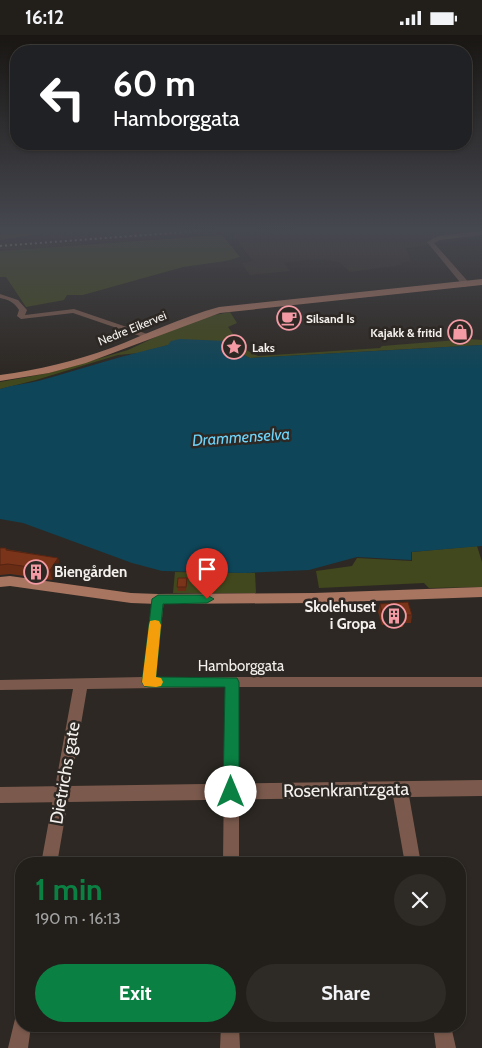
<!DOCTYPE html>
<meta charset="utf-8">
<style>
:root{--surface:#221e1a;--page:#2e2b27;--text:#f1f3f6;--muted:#a2a2a2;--line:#3f3c39;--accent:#0b8043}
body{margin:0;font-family:Cabin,sans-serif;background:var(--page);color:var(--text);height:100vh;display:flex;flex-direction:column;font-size:19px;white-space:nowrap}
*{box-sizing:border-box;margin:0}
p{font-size:16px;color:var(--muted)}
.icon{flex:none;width:28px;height:28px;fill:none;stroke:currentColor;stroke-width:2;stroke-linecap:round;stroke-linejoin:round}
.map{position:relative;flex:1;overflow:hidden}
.side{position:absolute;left:15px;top:822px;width:451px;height:175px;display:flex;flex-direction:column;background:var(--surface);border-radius:20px;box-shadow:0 1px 4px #0004,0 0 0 1px var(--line)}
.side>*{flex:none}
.banner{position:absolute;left:10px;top:10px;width:462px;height:105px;border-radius:20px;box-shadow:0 1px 4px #0004,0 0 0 1px var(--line);background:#202124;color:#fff;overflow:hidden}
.pin{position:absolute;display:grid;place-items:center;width:42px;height:42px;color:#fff;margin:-51px -21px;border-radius:50% 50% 50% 0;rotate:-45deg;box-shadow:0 0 5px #0007}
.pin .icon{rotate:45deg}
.me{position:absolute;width:55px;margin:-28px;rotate:0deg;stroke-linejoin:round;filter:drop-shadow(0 0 4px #0008)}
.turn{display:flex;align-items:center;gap:18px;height:105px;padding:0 20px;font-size:22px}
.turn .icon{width:65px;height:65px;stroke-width:2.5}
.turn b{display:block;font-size:35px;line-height:42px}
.round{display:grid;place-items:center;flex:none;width:52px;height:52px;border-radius:26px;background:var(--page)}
.head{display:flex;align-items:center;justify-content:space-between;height:85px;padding:0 20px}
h1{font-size:30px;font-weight:700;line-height:38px;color:var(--accent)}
.cta{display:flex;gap:10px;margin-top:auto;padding:10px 20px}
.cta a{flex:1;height:58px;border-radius:30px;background:var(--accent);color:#fff;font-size:20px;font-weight:700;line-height:58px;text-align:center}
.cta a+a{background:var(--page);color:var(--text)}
.status{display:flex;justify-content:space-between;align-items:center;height:35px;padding:0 25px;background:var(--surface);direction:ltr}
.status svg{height:14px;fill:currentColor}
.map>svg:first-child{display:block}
.built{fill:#392f26}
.green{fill:#42481d}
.water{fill:#0e4558}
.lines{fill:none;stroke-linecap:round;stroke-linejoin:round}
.minor{fill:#7b5a4d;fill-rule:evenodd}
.tertiary{fill:#7b5a4d;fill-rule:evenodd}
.secondary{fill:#a87561;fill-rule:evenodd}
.rail{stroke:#c0bcb8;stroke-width:2;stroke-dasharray:2 3;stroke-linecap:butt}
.wall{fill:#692d16}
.shaded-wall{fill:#552412}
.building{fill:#7a341a;stroke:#552412}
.route{fill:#0b8043;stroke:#07532c}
.slow{fill:#f59e0b}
.labels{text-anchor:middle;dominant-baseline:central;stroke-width:5;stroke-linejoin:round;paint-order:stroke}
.far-poi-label{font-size:12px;font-weight:bold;fill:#f4f0ed;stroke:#2d2823;text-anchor:start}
.far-street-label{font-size:12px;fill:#f4f0ed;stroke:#2d2823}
.poi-label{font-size:15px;font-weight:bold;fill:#f4f0ed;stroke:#2d2823;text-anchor:start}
.street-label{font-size:15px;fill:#f4f0ed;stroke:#2d2823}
.water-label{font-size:16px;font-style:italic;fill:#6fd4fa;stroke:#2d2823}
.near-street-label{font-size:18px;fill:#f4f0ed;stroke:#2d2823}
</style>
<div class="status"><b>16:12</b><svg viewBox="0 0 49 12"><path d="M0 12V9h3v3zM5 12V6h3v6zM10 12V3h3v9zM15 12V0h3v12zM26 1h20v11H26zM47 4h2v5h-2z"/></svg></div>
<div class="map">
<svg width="482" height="1013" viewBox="0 0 482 1013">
<rect width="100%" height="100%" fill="#2d2823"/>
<g class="built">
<polygon points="66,194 278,194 0,216 0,205"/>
<polygon points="312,194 482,195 482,202 406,213 411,226 400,228 402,230 350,237 339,227 316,224 284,228 290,236 250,240 241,228 253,226 233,200"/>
</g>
<g class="green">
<polygon points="1,194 66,194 0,205"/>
<polygon points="222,200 240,222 226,226 183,232 83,260 67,260 64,265 26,272 6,242 0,242 0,216"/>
<polygon points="230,277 237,288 228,292 244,314 258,321 380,313 382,311 469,304 482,305 482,310 250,323 235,316 226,306 168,310 139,318 118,320 36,345 0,354 0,347 49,338 128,315 183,289 205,282"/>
<polygon points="477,511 482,527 482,552 429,553 424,548 319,553 316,536 352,531 357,523 412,526 412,517"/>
<polygon points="175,537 255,538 256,558 173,558"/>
</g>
<path class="water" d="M 180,304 L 226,306 L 235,316 L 250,323 L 482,310 L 482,511 L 411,517 L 411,525 L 357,522 L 309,535 L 245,538 L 162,536 L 132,528 L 23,488 L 0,484 L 0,354 C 12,350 25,349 38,346 C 81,334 124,320 168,310 L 171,306 Z"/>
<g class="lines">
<g class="minor">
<polygon points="482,196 482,200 440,205 434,208 471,250 464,252 427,207 438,201"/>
<path d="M 0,259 L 18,265 L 27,275 L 25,280 L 74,274 L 153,301 L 146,303 L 73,278 L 21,284 L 17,281 L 19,275 C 14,267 9,265 0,263 Z"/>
<polygon points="158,560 162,561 164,564 156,642 482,642 482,652 239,652 239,829 223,829 225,652 87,654 57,829 41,829 73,654 0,655 0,645 143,642 152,564 154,561"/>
<polygon points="400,748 405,750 408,755 421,829 405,829 392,755 395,750"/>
<polygon points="21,982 21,991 31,991 28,1013 8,1013 15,984"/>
<polygon points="221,991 239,991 240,1013 220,1013"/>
<polygon points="433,991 451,991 456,1013 436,1013"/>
</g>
<polygon class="tertiary" points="482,745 482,761 0,768 0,752"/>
<g class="secondary">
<path d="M 482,244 L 482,250 L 220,278 L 86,328 L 49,338 L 0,346 L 0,340 C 38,335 75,326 111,313 C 147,299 182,282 219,272 Z"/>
<polygon points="10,541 131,558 158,559 314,558 482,552 482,562 314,568 158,569 131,568 10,551 0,552 0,542"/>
</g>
<polyline class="rail" points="0,211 224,194"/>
</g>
<g class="wall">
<polygon points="0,513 58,523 60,532 52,545 10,539 0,540"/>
<polygon points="187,548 186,556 178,556 177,552"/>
<polygon points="380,569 412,580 411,588 404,588 403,592 388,593 387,589 382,590 378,577"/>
</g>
<polygon class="shaded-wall" points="58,523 60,532 52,545 50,535"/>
<g class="building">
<polygon points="0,513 6,513 6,515 58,523 50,535 8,529 0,530"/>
<polygon points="178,543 187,543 186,552 177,552"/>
<polygon points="408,567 412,580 404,580 405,584 390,585 389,581 383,581 380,569"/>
</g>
<linearGradient id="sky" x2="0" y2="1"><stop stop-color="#191613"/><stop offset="0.58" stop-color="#464850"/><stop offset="1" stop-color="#464850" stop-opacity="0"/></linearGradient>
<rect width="482" height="336" fill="url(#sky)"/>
<polygon class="route" points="158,560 207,560 214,564 207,568 163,569 156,642 237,643 239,647 239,757 236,762 231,764 226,762 223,757 225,652 149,652 144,651 142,647 152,564"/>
<polygon class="slow" points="155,585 159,586 161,590 156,642 161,643 163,647 161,651 156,652 144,651 142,647 149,590 150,586"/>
<defs>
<g id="cafe-ring" transform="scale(1.25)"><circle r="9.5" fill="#2d2823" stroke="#f49aa4" stroke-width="1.5"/><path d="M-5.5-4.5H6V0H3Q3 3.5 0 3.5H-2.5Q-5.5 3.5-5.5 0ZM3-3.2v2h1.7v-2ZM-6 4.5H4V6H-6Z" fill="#f49aa4"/></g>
<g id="shop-ring" transform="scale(1.25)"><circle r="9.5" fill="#2d2823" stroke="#f49aa4" stroke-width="1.5"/><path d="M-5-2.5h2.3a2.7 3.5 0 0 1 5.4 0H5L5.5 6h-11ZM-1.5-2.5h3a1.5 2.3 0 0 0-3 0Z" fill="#f49aa4"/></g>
<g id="sight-ring" transform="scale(1.25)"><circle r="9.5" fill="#2d2823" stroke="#f49aa4" stroke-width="1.5"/><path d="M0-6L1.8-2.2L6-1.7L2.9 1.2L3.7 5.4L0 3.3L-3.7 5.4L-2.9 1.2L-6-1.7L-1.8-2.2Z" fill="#f49aa4"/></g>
<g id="building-ring" transform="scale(1.25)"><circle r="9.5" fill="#2d2823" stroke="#f49aa4" stroke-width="1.5"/><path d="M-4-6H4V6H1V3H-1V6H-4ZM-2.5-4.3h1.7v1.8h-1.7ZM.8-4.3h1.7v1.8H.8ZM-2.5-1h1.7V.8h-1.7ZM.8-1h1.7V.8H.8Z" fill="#f49aa4"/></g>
</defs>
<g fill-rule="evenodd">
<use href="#cafe-ring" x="289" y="283"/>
<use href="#shop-ring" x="460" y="297"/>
<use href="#sight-ring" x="234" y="312"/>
<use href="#building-ring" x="36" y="537"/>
<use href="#building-ring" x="394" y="581"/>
</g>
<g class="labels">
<g class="far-poi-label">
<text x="306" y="283">Silsand Is</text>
<text x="442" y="297" text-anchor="end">Kajakk &amp; fritid</text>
<text x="252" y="312">Laks</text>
</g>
<g class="far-street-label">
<text transform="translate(132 293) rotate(-22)">Nedre Eikervei</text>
</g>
<g class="poi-label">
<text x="54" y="537">Biengården</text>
<text x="376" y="572" text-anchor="end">Skolehuset<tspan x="376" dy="17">i Gropa</tspan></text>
</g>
<g class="street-label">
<text x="241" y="631">Hamborggata</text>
</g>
<g class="water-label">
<text transform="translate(241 402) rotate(-4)">Drammenselva</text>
</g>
<g class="near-street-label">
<text transform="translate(65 738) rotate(-80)">Dietrichs gate</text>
<text transform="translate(346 755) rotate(-1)">Rosenkrantzgata</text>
</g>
</g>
</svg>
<div class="pin" style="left:207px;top:564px;background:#d93025"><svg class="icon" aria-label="arrive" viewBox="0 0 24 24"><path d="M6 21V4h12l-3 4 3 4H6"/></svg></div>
<svg class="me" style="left:231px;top:757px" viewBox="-20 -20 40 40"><circle r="19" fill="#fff"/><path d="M0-13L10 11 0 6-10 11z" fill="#0b8043"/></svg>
<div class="banner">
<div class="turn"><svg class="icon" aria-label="left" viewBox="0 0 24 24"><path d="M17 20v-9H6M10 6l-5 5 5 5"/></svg><div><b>60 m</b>Hamborggata</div></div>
</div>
<section class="side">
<div class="head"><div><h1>1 min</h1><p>190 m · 16:13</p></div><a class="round"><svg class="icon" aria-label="close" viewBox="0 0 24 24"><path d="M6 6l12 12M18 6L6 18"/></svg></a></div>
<div class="cta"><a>Exit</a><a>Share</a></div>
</section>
</div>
